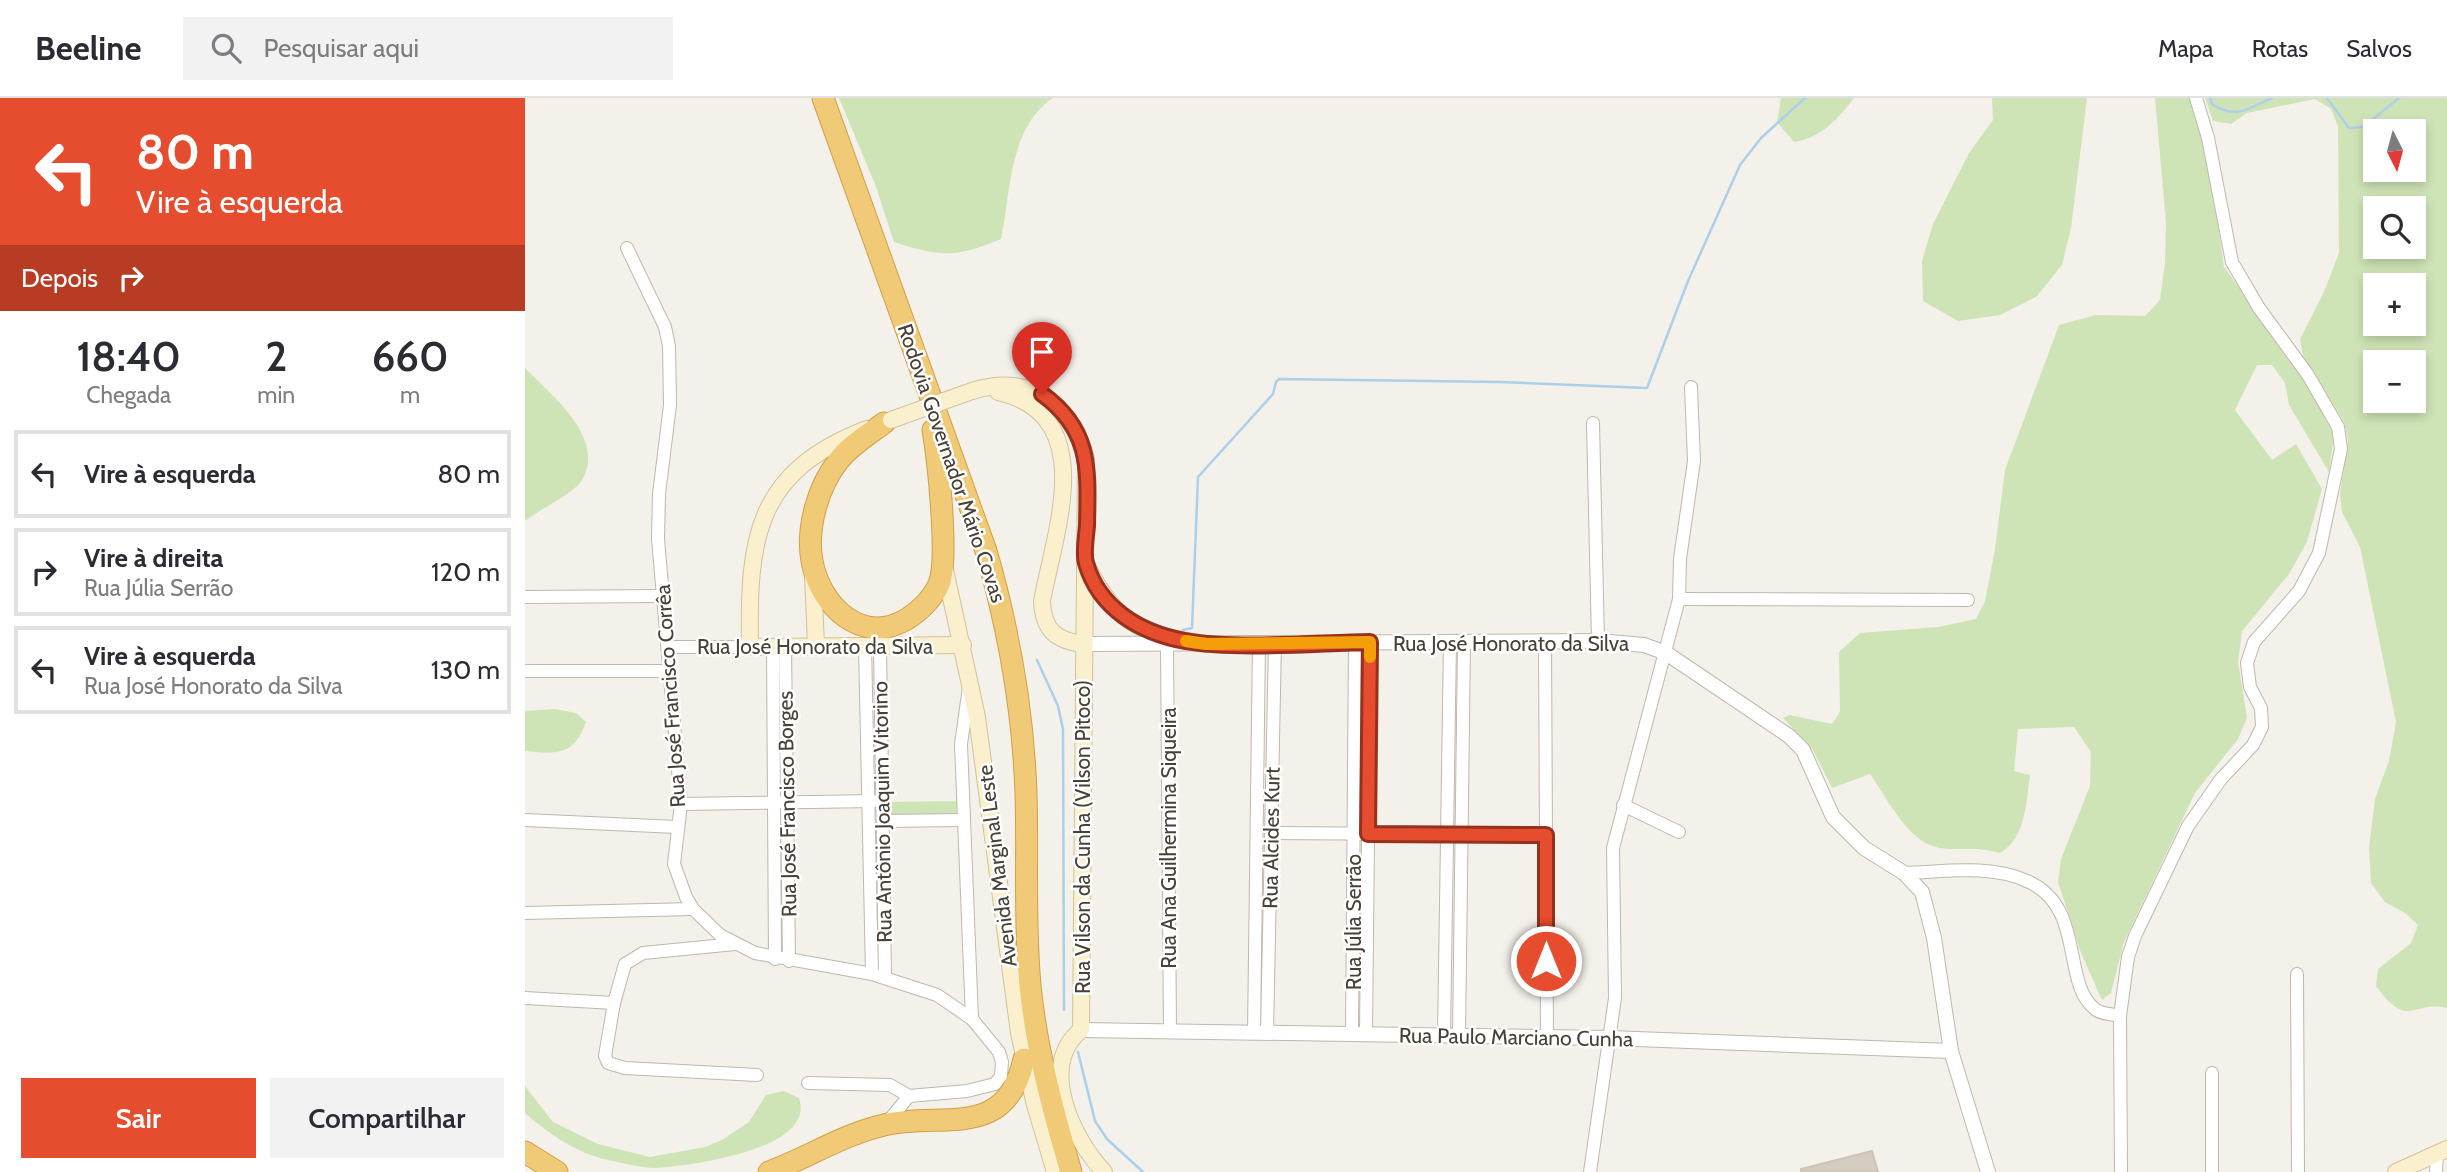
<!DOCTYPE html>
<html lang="pt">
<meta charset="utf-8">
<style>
:root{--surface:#fff;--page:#f2f2f3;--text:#2b2b33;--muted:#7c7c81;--line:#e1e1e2;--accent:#e64c2e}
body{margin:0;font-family:Cabin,sans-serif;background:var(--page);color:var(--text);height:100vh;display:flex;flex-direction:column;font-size:26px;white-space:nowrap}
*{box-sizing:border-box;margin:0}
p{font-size:23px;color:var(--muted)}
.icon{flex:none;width:38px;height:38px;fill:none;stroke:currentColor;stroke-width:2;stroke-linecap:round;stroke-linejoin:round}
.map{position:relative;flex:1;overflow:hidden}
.details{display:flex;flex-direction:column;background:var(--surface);width:525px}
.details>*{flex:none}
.guide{background:#e64c2e;color:#fff;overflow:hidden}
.needle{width:46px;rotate:174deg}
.buttons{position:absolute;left:1838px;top:21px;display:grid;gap:14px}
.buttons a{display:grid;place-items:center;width:63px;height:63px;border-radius:0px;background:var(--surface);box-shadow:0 4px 10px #0003;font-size:35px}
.pin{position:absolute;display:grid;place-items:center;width:60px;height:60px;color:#fff;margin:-72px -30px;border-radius:50% 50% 50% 0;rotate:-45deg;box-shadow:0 0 7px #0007}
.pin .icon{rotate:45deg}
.me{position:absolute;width:77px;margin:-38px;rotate:0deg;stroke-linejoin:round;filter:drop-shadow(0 0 5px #0008)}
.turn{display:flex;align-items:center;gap:24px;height:147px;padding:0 21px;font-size:32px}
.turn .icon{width:91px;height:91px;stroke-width:2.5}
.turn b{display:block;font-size:49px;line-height:60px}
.then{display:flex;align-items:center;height:66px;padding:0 21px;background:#0003;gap:14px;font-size:26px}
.eta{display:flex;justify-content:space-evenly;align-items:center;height:119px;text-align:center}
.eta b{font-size:42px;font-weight:600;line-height:49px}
.cta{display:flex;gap:14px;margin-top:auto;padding:14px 21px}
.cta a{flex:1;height:80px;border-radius:0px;background:var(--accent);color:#fff;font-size:28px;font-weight:600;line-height:80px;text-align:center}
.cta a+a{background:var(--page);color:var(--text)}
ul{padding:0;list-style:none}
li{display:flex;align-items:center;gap:21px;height:88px;margin:0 14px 10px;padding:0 7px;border:4px solid var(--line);border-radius:0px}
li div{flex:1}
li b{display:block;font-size:26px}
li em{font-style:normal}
header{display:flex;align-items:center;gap:42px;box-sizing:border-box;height:98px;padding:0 35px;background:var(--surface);border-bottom:2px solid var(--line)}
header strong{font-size:33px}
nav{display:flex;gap:38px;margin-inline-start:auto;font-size:24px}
.search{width:490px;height:63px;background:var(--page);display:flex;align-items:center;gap:18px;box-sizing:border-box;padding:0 24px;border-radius:0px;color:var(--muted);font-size:26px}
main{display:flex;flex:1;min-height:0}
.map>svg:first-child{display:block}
.green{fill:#cfe4b6;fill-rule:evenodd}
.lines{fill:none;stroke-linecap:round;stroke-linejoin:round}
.stream{stroke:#acd0ea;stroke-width:2.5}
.building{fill:#d4ccc0;stroke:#cec4b4;stroke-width:2}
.minor-casing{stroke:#beb8ad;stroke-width:14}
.tertiary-casing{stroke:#beb8ad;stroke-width:16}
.secondary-casing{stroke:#cfc39d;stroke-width:18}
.motorway-casing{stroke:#d0a047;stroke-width:23}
.minor{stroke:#fff;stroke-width:12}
.tertiary{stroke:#fff;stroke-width:14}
.secondary{stroke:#faf0cd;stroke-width:16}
.motorway{stroke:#f1ca77;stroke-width:21}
.secondary-bridge-casing{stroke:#cfc39d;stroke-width:18;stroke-linecap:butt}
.secondary-bridge{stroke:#faf0cd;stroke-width:16}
.route-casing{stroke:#96311e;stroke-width:18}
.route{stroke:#e64c2e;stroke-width:12}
.slow{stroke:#f59e0b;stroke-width:12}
.labels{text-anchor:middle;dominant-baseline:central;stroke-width:5;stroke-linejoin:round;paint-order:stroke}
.street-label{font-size:21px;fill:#474138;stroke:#fff}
</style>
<header>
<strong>Beeline</strong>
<div class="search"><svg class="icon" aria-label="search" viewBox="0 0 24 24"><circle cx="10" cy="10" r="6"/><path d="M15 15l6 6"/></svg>Pesquisar aqui</div>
<nav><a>Mapa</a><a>Rotas</a><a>Salvos</a></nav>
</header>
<main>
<section class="details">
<div class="guide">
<div class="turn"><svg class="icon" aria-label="left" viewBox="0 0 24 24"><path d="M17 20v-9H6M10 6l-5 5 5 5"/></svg><div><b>80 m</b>Vire à esquerda</div></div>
<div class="then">Depois<svg class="icon" aria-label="right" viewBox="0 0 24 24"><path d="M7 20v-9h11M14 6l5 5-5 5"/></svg></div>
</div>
<div class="eta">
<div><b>18:40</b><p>Chegada</p></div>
<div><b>2</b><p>min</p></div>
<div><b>660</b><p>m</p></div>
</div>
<ul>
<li><svg class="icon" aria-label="left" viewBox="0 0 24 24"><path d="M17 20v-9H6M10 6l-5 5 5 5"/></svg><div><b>Vire à esquerda</b></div><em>80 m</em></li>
<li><svg class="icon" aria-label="right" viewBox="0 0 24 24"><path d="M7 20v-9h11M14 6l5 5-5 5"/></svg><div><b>Vire à direita</b><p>Rua Júlia Serrão</p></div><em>120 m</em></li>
<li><svg class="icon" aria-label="left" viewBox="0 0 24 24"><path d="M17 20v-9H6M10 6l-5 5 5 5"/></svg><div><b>Vire à esquerda</b><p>Rua José Honorato da Silva</p></div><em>130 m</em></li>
</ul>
<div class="cta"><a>Sair</a><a>Compartilhar</a></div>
</section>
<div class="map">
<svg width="1922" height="1074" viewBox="0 0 1922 1074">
<rect width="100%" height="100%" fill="#f3f1ea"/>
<g class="green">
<path d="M 314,0 L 528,0 C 483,30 486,95 476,141 C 431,160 415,159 369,144 L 350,86 Z"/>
<path d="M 1256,0 L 1329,0 C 1313,21 1296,40 1269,44 L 1252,24 Z"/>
<polygon points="1467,0 1562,0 1546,130 1537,167 1511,199 1475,217 1433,223 1398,203 1397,163 1408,126 1444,55 1468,22"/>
<path d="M 1630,0 L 1670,0 L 1681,40 L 1699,169 L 1782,281 L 1809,338 L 1804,374 L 1764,307 L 1760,285 L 1747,267 L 1732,267 L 1710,312 L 1747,362 L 1771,346 L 1797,391 L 1782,444 L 1764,476 L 1717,533 L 1713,564 L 1722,620 L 1713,641 L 1670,695 L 1599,844 L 1586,895 L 1577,902 L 1556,855 L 1533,784 L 1536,761 L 1565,688 L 1566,654 L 1549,629 L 1493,631 L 1489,673 L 1505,677 C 1501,705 1501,740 1475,755 C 1450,748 1437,753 1415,750 C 1383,745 1363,701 1345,676 L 1307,690 L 1288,652 L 1258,620 L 1264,617 L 1307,626 L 1315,614 L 1314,554 L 1335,535 L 1413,529 L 1451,521 L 1460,503 L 1470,451 L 1480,372 L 1534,227 L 1571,217 L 1620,218 L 1635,202 L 1640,165 L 1641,125 Z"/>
<path d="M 1680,0 L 1922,0 L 1922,910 C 1887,902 1884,933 1851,888 L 1853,871 L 1886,845 L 1893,827 L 1880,815 L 1860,804 L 1846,785 L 1844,749 L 1850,701 L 1864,663 L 1871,624 L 1835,449 L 1817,414 L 1815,396 L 1823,342 L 1819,324 L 1778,259 L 1775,241 L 1799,194 L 1814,155 L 1813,28 L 1806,11 L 1790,1 L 1722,15 L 1706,26 L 1688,23 ZM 1850,33 L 1888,33 L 1888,72 L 1850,72 ZM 1850,110 L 1888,110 L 1888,149 L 1850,149 ZM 1888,187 L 1888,226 L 1850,226 L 1850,187 ZM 1888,264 L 1888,303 L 1850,303 L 1850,264 Z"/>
<path d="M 0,270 C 25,296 82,340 57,382 C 49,396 14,411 0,423 Z"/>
<path d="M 30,611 L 51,615 L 61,624 C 49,658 32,656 0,653 L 0,613 Z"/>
<polygon points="433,703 434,717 362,718 362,704"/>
<path d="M 0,988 L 28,1024 L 73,1046 L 125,1059 L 180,1049 L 197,1042 L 224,1024 L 241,997 L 259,993 L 274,1000 C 292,1052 164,1068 131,1070 C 116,1070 98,1065 83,1062 C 51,1055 24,1036 0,1015 Z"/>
</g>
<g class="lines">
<g class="stream">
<path d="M 1685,0 L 1687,6 C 1712,22 1721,11 1747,0"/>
<polyline points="1802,0 1824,30 1838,29 1874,0"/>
<polyline points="658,532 667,530 673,379 748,296 751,284 754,281 975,284 1122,290 1163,183 1215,67 1236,40 1280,0"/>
<polyline points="512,562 533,608 538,631 539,912"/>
<polyline points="553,954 570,1023 582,1041 618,1074"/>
</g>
</g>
<polygon class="building" points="1347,1053 1353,1074 1276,1074 1276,1071"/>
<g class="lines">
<g class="minor-casing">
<g id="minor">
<polyline points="102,150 140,229 144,248 145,307 134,396 133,441 156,706 149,766 161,799 168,811 195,837 230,855 347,876 412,897 447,921 474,954 477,964 476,978 470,986 442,993 384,998 365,987 283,985"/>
<polyline points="1068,325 1073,543"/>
<polyline points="0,499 138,498"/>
<polyline points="1154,501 1443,502"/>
<polyline points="1020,543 1022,939"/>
<polyline points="642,546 645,933"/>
<polyline points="340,548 347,876"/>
<polyline points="355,548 360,879"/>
<polyline points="143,549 225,549"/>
<polyline points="248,549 250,861"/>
<polyline points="260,549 264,863"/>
<polyline points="0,573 145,573"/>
<polyline points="444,589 436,646 447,921"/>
<polyline points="156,706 349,703"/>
<polyline points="1098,707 1154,734"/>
<polyline points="0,722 152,729"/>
<polyline points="358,723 439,722"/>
<polyline points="746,735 1021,737"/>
<path d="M 1379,775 C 1419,774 1464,766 1502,783 C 1561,808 1536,885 1570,911 C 1575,916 1588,916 1595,918"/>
<polyline points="0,815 168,811"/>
<polyline points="210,846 118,855 100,866 89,905 80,958 83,965 100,970 232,977"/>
<polyline points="1772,876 1773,1074"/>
<polyline points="0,900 89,905"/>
<polyline points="729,935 734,545"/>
<polyline points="742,935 750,545"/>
<polyline points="827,936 830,545"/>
<polyline points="841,936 845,544"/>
<polyline points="919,937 925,544"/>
<polyline points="934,938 939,544"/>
<polyline points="361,1026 384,998"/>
<polyline points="1065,1074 1090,900 1088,750 1154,501 1155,461 1169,363 1166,289"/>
<polyline points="1596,1074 1595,918 1603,859 1610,838 1663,728 1696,681 1728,647 1737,629 1736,610 1725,589 1722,565 1729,544 1774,493 1794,455 1816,351 1813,329 1783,277 1734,210 1707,164 1683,40 1671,0"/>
<polyline points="1687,1074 1687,975"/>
<polyline points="1911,1074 1912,1056"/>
</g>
</g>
<g class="tertiary-casing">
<g id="tertiary">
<polyline points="559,546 1073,543 1119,547 1141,555 1264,638 1278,652 1308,719 1339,750 1379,775 1397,794 1409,840 1426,953 1463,1074"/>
<polyline points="556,932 1085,940 1426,953"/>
</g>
</g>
<g class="secondary-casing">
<g id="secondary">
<path d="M 447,293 C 505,275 544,304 561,360 L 556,932 C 512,968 548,1041 579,1074"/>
<path d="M 473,294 C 575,317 530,432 517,503 C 518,532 531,543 559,546"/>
<path d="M 342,331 C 230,374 223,441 225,549 L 438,547"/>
<path d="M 562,468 C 591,526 618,537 681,546"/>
<polyline points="420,472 452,619 494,935 510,1007 530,1074"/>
<polyline points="288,477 291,548"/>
<polyline points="1871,1074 1922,1051"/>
</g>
</g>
<g class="motorway-casing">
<g id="motorway">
<path d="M 298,0 L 461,453 C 484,532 498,612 501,695 C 503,758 499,823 505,887 C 511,950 528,1013 546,1074"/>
<path d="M 359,325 C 344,336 326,347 314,362 C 293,388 281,430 287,463 C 295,508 337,548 382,521 C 395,513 408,500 414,486 C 424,461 413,361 408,332"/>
<polyline points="0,1054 32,1074"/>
<path d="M 244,1074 C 282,1060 319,1036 359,1027 C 417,1013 481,1044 499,961"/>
</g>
</g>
<use href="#minor" class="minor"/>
<use href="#tertiary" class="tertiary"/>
<use href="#secondary" class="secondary"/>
<use href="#motorway" class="motorway"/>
<g class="secondary-bridge-casing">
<polyline id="secondary-bridge" points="366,322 447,293"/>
</g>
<use href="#secondary-bridge" class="secondary-bridge"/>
</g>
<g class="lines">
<g class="route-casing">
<path id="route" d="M 517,296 C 567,332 563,372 562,428 C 561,440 558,455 561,465 C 574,511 616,535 660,543 C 713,552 790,545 845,544 L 843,736 L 1021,737 L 1021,863"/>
</g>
<use href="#route" class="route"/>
<polyline class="slow" points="661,543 681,546 845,544 845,559"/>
</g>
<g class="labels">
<g class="street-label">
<text transform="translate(427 365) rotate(71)">Rodovia Governador Mário Covas</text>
<text x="986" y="545">Rua José Honorato da Silva</text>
<text x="290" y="548">Rua José Honorato da Silva</text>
<text transform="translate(145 598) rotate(-94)">Rua José Francisco Corrêa</text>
<text transform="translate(262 706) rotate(-91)">Rua José Francisco Borges</text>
<text transform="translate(357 714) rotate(-91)">Rua Antônio Joaquim Vitorino</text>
<text transform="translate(557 739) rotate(-90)">Rua Vilson da Cunha (Vilson Pitoco)</text>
<text transform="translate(643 740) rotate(-90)">Rua Ana Guilhermina Siqueira</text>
<text transform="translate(746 740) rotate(-89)">Rua Alcides Kurt</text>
<text transform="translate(472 768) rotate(-97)">Avenida Marginal Leste</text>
<text transform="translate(828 824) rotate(-90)">Rua Júlia Serrão</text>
<text transform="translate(991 939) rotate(1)">Rua Paulo Marciano Cunha</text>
</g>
</g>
</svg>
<div class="buttons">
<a><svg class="needle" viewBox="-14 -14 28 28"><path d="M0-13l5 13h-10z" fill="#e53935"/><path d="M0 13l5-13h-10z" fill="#7c7c81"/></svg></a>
<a><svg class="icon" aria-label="search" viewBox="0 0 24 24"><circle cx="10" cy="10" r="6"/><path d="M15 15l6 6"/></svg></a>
<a>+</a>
<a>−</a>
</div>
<div class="pin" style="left:517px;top:296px;background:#d93025"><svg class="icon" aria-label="arrive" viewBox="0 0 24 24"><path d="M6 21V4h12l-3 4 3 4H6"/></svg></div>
<svg class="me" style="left:1021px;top:863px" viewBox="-20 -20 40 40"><circle r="17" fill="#e64c2e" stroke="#fff" stroke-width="3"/><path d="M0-11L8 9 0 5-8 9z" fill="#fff"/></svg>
</div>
</main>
